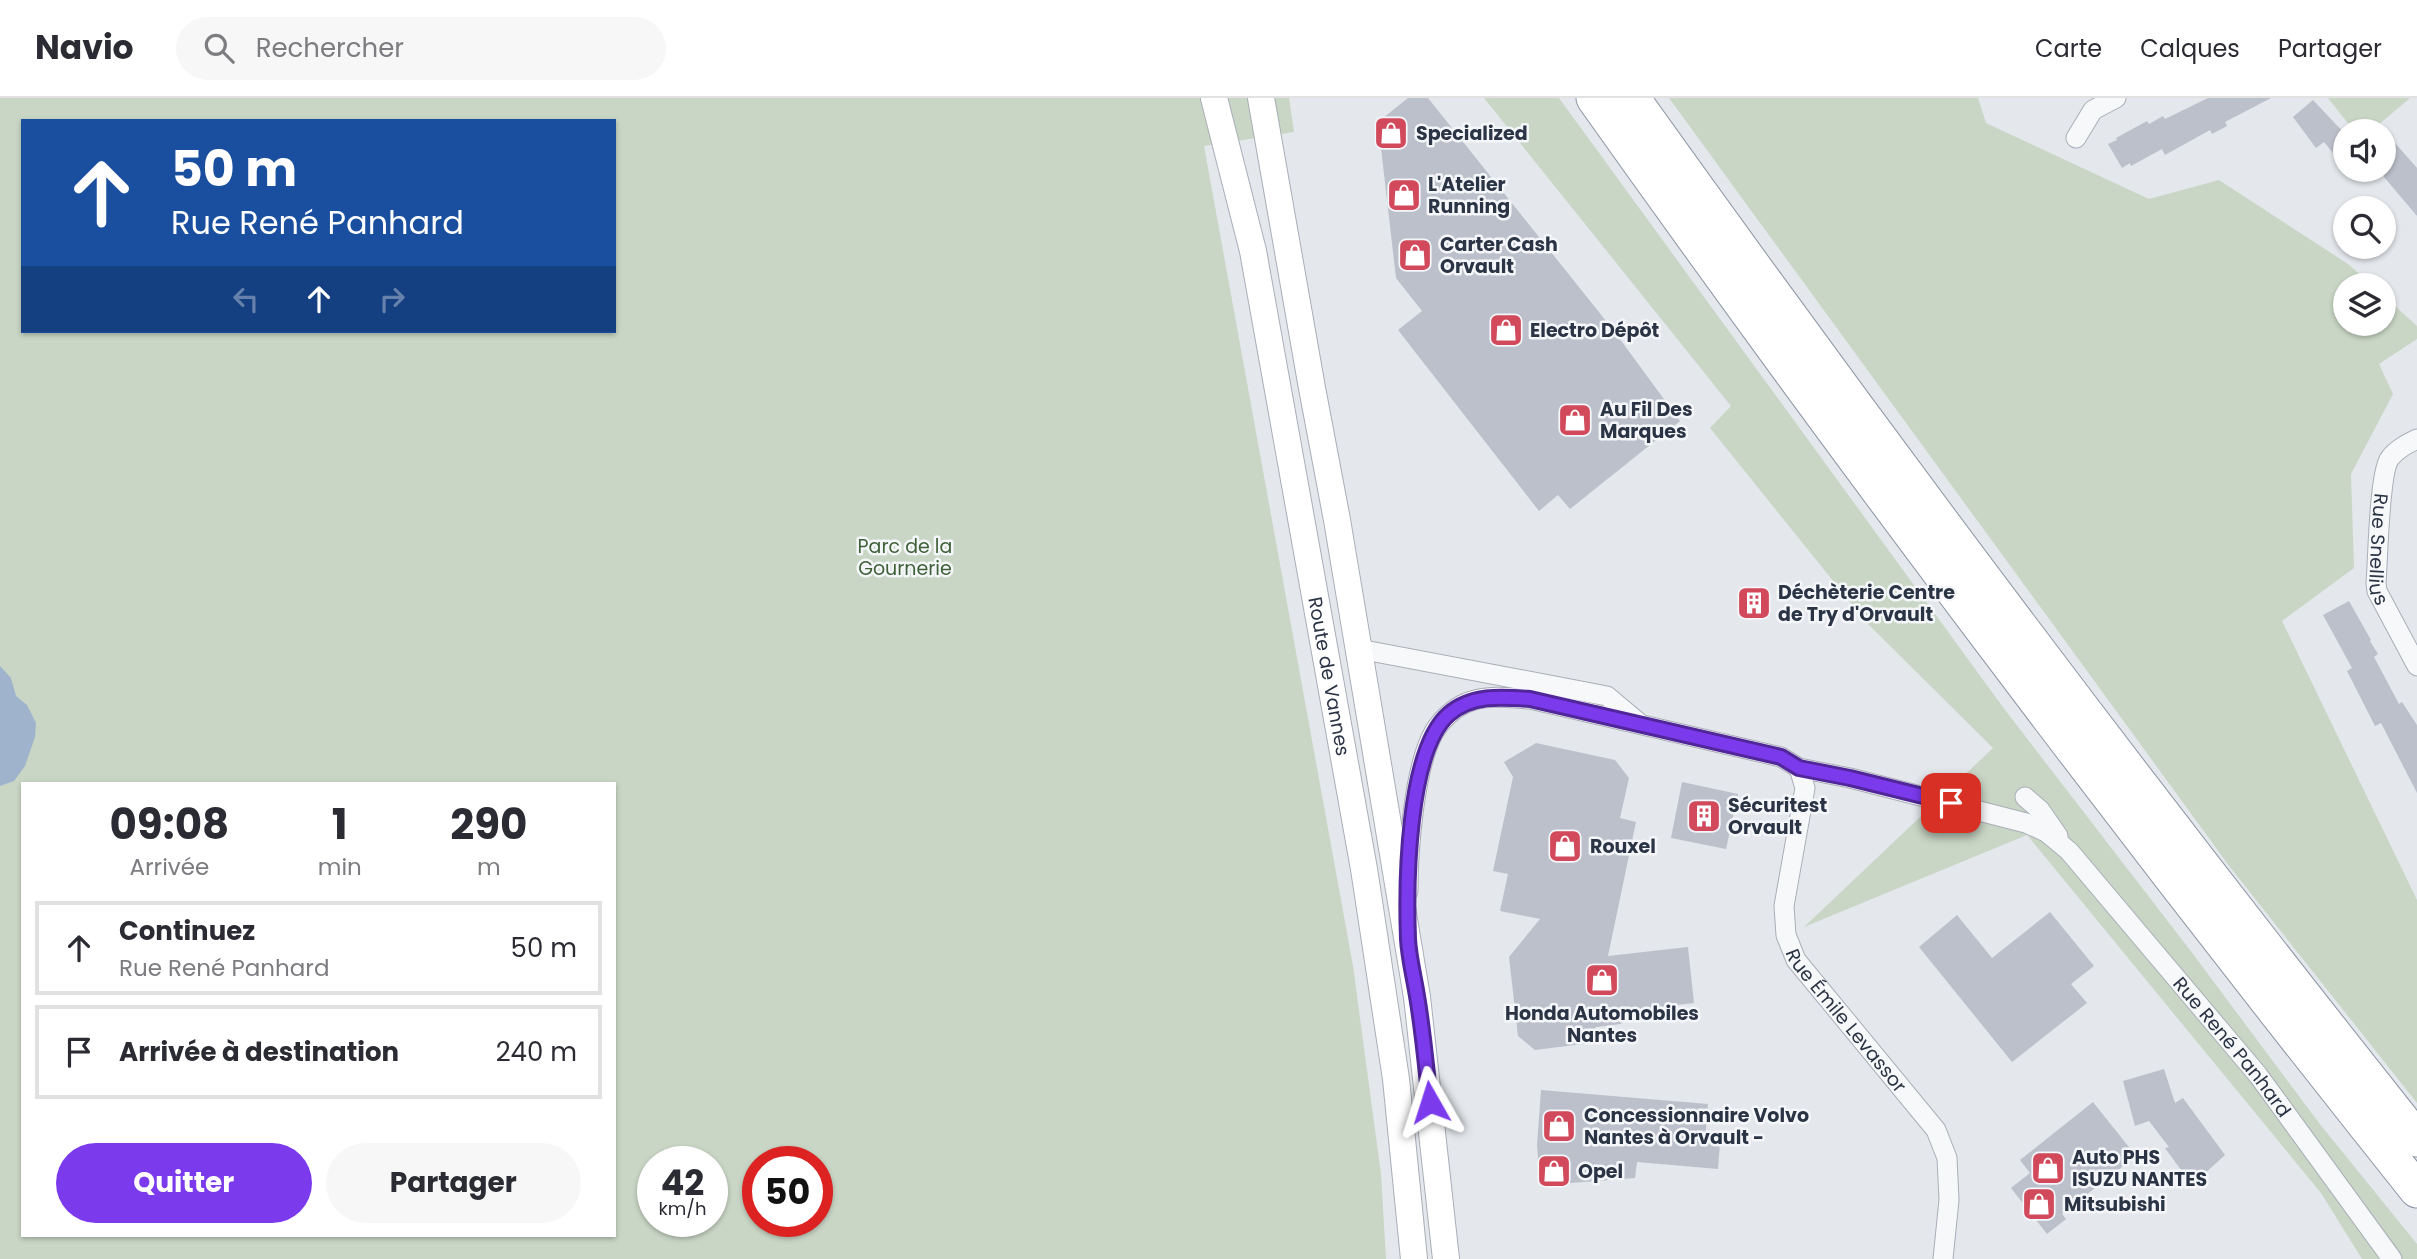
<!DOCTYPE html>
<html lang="fr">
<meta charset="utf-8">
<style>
:root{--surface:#fff;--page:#f7f7f7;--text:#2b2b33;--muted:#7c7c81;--line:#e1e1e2;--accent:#7c3aed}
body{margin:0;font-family:Poppins,sans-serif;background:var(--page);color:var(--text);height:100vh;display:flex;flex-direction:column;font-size:26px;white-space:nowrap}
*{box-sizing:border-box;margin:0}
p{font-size:23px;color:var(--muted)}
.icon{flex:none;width:38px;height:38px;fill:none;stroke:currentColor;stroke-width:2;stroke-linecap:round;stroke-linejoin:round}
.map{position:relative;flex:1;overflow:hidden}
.sheet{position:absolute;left:21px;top:684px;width:595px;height:455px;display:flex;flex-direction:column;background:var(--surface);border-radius:0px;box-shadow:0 2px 5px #0004}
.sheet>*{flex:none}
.hud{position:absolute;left:21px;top:21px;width:595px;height:214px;border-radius:0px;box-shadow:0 2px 5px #0004;background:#1a4fa0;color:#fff;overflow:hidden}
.tools{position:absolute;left:2333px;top:21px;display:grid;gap:14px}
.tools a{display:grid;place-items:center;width:63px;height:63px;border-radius:50%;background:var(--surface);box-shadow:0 2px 5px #0004;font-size:35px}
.speed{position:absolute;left:637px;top:1048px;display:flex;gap:14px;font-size:35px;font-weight:700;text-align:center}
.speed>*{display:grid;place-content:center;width:91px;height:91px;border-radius:50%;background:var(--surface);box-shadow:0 2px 5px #0004;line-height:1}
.speed small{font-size:18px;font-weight:400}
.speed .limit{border:10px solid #d22;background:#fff;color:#111}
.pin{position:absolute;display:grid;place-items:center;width:60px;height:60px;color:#fff;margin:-30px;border-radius:14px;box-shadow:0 4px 10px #0006}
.me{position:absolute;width:77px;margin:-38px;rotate:354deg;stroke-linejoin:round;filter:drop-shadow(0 0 5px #0008)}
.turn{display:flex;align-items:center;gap:24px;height:147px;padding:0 35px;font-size:32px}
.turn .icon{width:91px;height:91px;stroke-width:2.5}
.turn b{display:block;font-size:49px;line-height:60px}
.lanes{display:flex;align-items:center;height:66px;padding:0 35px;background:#0003;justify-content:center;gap:35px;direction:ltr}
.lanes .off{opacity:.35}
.eta{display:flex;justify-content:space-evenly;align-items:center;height:119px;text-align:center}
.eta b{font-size:42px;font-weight:700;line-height:49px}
.button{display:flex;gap:14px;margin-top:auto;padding:14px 35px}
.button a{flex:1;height:80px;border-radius:42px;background:var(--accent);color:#fff;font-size:28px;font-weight:700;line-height:80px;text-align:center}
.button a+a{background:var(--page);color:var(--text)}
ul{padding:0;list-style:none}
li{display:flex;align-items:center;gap:21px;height:94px;margin:0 14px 10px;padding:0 21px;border:4px solid var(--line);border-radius:0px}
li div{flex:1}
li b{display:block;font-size:26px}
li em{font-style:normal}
header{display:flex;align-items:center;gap:42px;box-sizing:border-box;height:98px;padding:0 35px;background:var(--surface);border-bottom:2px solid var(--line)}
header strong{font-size:33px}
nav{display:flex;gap:38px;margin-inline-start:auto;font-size:24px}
.search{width:490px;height:63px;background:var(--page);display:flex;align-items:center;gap:18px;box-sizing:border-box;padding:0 24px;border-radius:38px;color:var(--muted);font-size:26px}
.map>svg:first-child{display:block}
.green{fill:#c9d6c5;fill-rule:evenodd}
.water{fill:#9fb4cc}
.building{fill:#bbc0ca}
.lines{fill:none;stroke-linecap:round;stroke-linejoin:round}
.street-casing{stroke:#a9aeb7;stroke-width:21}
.secondary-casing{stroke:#a9aeb7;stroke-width:28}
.highway-casing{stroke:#8b94a3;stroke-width:37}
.street{stroke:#f7f8fa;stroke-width:19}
.secondary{stroke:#fff;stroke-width:26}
.highway{stroke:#fff;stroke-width:35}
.route-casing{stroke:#51269a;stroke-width:18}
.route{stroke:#7c3aed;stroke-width:12}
.labels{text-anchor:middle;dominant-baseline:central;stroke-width:5;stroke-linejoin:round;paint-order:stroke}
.poi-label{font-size:19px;font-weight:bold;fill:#2b3445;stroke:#f4f6f9;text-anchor:start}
.park-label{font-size:19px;fill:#3f6138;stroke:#f4f6f9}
.street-label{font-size:19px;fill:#2b3445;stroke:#f4f6f9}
</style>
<header>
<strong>Navio</strong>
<div class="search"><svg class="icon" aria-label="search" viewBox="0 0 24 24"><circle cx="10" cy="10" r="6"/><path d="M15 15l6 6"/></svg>Rechercher</div>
<nav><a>Carte</a><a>Calques</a><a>Partager</a></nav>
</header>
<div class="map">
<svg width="2417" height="1161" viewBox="0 0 2417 1161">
<rect width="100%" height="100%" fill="#e4e7ec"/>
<g class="green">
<path d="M 0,0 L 1289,0 L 1294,34 L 1204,48 L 1353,868 L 1381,1076 L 1386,1161 L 0,1161 ZM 23,23 L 614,23 L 614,233 L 23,233 ZM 23,686 L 614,686 L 614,1138 L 23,1138 ZM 653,1064 L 712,1064 L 712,1124 L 653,1124 ZM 758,1064 L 817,1064 L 817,1124 L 758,1124 Z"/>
<polygon points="1484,0 1559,0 2005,612 2190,852 2319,1025 2417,1146 2417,1161 2362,1161 2321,1095 2027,737 1804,829 1993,650 1867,525 1710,330 1731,308"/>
<polygon points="1669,0 1978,0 1986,25 2149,101 2219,82 2348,166 2372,187 2345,187 2345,226 2384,226 2384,198 2417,228 2417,241 2379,266 2393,296 2351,376 2354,470 2282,523 2417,802 2417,1005 2230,769"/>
<polygon points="2328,0 2410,0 2371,33 2354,33"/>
</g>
<polygon class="water" points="0,568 11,580 16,598 27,607 36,625 35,639 25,668 14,683 0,688"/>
<g class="building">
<polygon points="1408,0 1428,0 1614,233 1680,323 1570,411 1558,397 1539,413 1398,232 1422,213 1396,180 1378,24"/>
<polygon points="2208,0 2271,0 2225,24 2227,28 2212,36 2210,32 2165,57 2162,51 2131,68 2130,65 2122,70 2108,46 2117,42 2116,40 2147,23 2149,26 2163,18 2165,21"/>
<polygon points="2313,2 2345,36 2345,45 2333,55 2324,44 2316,50 2293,19"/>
<polygon points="2384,36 2394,47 2395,45 2417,70 2417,118 2384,79"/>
<polygon points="2349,503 2371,542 2370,543 2378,556 2374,559 2399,606 2402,604 2417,627 2417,695 2381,625 2375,628 2347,573 2352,570 2323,517"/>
<polygon points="1536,645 1615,662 1629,680 1620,720 1636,724 1608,858 1688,849 1694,905 1632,912 1621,926 1596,929 1583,946 1535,952 1518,938 1509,859 1540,821 1500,813 1508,776 1493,773 1513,679 1504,664"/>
<polygon points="1682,684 1738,696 1726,751 1671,740"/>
<polygon points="2050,814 2094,868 2071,886 2087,905 2012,964 1919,849 1957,817 1992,860"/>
<polygon points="2164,971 2175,1005 2183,1000 2225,1057 2192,1087 2165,1050 2169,1049 2149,1023 2135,1028 2123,983"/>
<polygon points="1541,992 1708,1006 1705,1044 1720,1045 1718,1071 1637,1064 1635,1080 1546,1087 1538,1060 1537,1047"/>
<polygon points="2093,1004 2136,1058 2062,1116 2066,1121 2047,1136 2011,1090 2030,1075 2020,1062"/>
</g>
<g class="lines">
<g class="street-casing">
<g id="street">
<polyline points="2076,40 2093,12 2116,0"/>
<path id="s1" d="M 2417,341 C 2407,346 2397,351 2390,360 C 2379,374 2378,462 2376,485 L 2377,493 L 2417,568"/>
<polyline points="1359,551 1607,598 1638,624"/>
<path id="s2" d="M 1799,670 L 1805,690 L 1784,808 L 1786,837 L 1796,862 L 1936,1032 L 1947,1060 L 1949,1102 L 1943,1161"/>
<polyline points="2025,699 2040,712 2058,738"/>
<path id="s3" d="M 1408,793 C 1408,753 1414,669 1434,634 C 1441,622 1454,610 1466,605 C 1486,596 1509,600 1530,601 L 1781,659 L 1799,670 L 1850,680 L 2026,725 L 2046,734 L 2069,753 L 2258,977 L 2392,1161"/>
</g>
</g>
<g class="secondary-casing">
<g id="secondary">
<path id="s4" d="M 1214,0 L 1253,153 L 1364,771 L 1396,981 L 1414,1161"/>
<polyline points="1261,0 1312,290 1337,422 1417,899 1446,1161"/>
</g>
</g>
<g class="highway-casing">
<g id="highway">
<path d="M 1594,0 C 1858,372 2133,736 2417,1092"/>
<path d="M 1632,0 C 1885,354 2146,701 2417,1041"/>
</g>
</g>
<use href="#street" class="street"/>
<use href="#secondary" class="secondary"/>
<use href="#highway" class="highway"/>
</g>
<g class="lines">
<g class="route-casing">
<path id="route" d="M 1430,1004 C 1426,969 1423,933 1417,898 C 1414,879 1409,860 1408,841 C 1406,787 1407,652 1449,616 C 1472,596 1503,599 1530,601 L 1781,659 L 1799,670 L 1850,680 L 1951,705"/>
</g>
<use href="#route" class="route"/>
</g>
<defs>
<g id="shop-square" transform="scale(1.75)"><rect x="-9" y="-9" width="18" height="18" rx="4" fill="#d1495b" stroke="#f4f6f9"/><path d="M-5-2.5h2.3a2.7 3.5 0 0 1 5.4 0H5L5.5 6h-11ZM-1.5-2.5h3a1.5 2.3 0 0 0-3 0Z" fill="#fff"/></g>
<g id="building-square" transform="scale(1.75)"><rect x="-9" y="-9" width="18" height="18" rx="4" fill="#d1495b" stroke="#f4f6f9"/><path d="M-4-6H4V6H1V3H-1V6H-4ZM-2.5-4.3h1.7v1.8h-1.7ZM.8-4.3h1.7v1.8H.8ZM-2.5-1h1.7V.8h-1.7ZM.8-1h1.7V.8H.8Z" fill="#fff"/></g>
</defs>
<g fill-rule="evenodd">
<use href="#shop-square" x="1391" y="35"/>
<use href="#shop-square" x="1404" y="97"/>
<use href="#shop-square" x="1415" y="157"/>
<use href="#shop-square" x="1506" y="232"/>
<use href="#shop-square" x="1575" y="322"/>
<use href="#building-square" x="1754" y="505"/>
<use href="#building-square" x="1704" y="718"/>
<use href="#shop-square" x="1565" y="748"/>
<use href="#shop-square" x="1602" y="882"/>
<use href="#shop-square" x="1559" y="1028"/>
<use href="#shop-square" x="2048" y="1070"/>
<use href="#shop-square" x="1554" y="1073"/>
<use href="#shop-square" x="2039" y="1106"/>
</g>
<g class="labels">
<g class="poi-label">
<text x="1416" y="35">Specialized</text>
<text x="1428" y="86">L'Atelier<tspan x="1428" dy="22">Running</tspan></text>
<text x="1440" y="146">Carter Cash<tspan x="1440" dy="22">Orvault</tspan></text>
<text x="1530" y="232">Electro Dépôt</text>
<text x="1600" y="311">Au Fil Des<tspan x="1600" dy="22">Marques</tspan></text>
<text x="1778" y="494">Déchèterie Centre<tspan x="1778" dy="22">de Try d'Orvault</tspan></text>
<text x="1728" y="707">Sécuritest<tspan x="1728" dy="22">Orvault</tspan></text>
<text x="1590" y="748">Rouxel</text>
<text x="1602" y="915" text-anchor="middle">Honda Automobiles<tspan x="1602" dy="22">Nantes</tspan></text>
<text x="1584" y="1017">Concessionnaire Volvo<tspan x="1584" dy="22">Nantes à Orvault -</tspan></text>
<text x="2072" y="1059">Auto PHS<tspan x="2072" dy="22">ISUZU NANTES</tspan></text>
<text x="1578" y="1073">Opel</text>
<text x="2064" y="1106">Mitsubishi</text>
</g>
<g class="park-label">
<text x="905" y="448">Parc de la<tspan x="905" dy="22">Gournerie</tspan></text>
</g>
<g class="street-label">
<text stroke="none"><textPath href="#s1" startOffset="126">Rue Snellius</textPath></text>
<text stroke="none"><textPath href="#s4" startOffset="590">Route de Vannes</textPath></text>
<text stroke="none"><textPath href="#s2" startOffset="275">Rue Émile Levassor</textPath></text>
<text stroke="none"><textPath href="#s3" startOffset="1090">Rue René Panhard</textPath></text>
</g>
</g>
</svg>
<div class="tools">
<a><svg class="icon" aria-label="sound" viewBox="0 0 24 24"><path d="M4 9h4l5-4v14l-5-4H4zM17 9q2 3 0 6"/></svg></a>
<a><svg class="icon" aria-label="search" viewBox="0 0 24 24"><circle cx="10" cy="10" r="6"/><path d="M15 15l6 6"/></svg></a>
<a><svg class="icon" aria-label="layers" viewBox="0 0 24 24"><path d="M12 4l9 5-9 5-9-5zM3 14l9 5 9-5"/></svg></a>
</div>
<div class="speed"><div>42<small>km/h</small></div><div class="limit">50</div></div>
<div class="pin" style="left:1951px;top:705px;background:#d93025"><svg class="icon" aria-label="arrive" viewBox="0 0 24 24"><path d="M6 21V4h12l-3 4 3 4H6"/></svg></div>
<svg class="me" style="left:1430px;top:1004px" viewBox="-20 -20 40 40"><path d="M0-17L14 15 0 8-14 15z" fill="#7c3aed" stroke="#fff" stroke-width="4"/></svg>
<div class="hud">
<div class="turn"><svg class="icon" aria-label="ahead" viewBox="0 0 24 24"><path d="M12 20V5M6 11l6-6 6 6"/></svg><div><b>50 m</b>Rue René Panhard</div></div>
<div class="lanes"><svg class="icon off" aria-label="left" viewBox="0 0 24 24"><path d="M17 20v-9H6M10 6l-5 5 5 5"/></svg><svg class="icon" aria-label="ahead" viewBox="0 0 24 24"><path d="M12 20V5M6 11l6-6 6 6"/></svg><svg class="icon off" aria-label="right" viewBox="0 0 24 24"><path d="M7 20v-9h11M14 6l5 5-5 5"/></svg></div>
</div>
<section class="sheet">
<div class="eta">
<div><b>09:08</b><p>Arrivée</p></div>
<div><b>1</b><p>min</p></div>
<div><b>290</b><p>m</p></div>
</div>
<ul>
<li><svg class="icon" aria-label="ahead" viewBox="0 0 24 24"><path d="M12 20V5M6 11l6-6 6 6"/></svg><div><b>Continuez</b><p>Rue René Panhard</p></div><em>50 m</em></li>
<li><svg class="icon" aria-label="arrive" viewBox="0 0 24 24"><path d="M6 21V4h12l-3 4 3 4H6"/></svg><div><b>Arrivée à destination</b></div><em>240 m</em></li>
</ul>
<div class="button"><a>Quitter</a><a>Partager</a></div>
</section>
</div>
